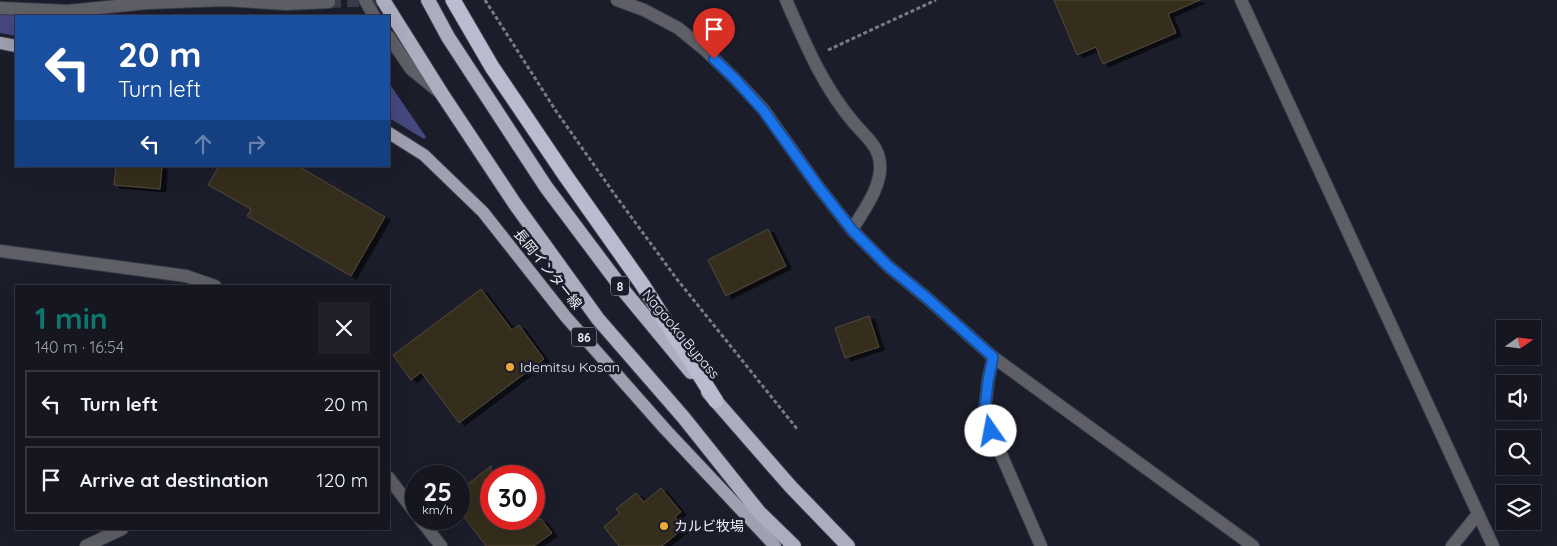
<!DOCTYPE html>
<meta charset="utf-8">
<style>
:root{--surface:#151620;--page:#1e1f29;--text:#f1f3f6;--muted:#9d9fa5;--line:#34353e;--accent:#0f766e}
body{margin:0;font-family:Quicksand,"Noto Sans JP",sans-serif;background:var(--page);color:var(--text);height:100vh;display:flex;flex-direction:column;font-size:19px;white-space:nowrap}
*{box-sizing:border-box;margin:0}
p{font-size:16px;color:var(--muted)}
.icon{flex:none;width:28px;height:28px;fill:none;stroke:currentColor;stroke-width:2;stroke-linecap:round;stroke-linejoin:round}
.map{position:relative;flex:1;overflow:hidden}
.side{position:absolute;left:15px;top:285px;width:375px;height:245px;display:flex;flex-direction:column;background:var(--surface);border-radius:0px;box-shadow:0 5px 20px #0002,0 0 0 1px var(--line)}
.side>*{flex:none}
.top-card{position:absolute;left:15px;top:15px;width:375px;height:152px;border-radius:0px;box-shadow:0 5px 20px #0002,0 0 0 1px var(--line);background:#1a4fa0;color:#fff;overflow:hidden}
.needle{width:32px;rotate:76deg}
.controls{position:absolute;left:1496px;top:320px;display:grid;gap:10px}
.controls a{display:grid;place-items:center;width:45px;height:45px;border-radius:0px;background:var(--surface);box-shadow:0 5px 20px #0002,0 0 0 1px var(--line);font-size:25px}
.speed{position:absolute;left:405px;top:465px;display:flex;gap:10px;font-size:25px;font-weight:700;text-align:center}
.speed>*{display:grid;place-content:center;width:65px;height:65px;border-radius:50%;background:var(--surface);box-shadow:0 5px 20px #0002,0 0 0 1px var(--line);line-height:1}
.speed small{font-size:12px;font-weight:400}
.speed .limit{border:8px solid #d22;background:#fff;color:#111}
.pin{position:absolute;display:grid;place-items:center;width:42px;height:42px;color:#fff;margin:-51px -21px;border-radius:50% 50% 50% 0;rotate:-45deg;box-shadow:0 0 5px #0007}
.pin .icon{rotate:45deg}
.me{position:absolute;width:55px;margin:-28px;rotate:348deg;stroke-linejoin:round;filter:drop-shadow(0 0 4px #0008)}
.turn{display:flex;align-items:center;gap:18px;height:105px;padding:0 20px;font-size:22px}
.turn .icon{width:65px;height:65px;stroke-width:2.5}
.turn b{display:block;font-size:35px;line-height:42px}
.lanes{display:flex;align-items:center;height:48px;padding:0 20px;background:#0003;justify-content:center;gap:25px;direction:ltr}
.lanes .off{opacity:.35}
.round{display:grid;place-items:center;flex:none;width:52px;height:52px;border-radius:0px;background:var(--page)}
.overview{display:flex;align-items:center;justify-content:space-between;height:85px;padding:0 20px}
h1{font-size:30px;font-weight:700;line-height:38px;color:var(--accent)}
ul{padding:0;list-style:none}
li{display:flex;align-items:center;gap:15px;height:68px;margin:0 10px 8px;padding:0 10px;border:2px solid var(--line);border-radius:0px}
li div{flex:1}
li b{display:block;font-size:19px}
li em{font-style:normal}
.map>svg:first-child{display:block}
.forest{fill:#45487f}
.building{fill:#362d1f;stroke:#53493a;filter:url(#shadow)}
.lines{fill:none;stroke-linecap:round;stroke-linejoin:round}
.tertiary-tunnel{stroke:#3c3d4a;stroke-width:12;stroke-dasharray:12 6;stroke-linecap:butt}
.service-casing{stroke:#3a3b48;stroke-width:14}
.minor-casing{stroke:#3a3b48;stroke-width:14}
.tertiary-casing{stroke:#3a3b48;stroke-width:14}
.primary-casing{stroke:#3a3b48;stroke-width:14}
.trunk-casing{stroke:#3a3b48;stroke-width:16}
.motorway-casing{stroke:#3a3b48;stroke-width:17}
.path{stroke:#797a86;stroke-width:3;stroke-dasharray:4 2.5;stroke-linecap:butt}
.service{stroke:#5f6067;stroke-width:12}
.minor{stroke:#5f6067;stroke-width:12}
.tertiary{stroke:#5f6067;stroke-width:12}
.primary{stroke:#9fa1b1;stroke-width:12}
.trunk{stroke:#acaec0;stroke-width:14}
.motorway{stroke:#b9bccf;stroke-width:15}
.route-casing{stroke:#114b97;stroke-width:12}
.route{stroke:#1a73e8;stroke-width:9}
.poi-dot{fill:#eca93a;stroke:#1c1d2b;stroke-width:2}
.labels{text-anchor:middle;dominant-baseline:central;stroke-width:5;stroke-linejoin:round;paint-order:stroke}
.shield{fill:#1c1d2b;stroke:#b0b1bc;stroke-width:1}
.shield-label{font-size:12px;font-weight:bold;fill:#eff0fa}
.street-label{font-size:14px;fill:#eff0fa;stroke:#1c1d2b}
.poi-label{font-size:14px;fill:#eff0fa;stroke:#1c1d2b;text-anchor:start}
</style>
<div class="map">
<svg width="1557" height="546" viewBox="0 0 1557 546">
<defs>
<filter id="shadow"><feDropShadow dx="5.5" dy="3" stdDeviation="0" flood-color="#0009"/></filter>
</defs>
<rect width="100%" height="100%" fill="#1c1d2b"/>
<g class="forest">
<polygon points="0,14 37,16 16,16 16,36 0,33"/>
<polygon points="389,83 426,137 424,139 389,118"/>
</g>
<g class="building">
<polygon points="1054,0 1200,0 1168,14 1176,33 1103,64 1096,47 1077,55"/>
<polygon points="116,166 162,166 160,189 114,185"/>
<polygon points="219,166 298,166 385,217 351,276 247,216 251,209 208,185"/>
<polygon points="768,229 786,266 726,296 708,260"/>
<polygon points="481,289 512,330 519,325 544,359 459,423 421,372 411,380 393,355"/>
<polygon points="869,316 879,347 845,358 835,328"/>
<polygon points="491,466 491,519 541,519 552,533 534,546 486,546 459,510 459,491"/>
<polygon points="661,488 681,512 675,517 684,528 662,546 619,546 604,527 620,513 616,509 636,493 644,502"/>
</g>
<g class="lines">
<polyline class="tertiary-tunnel" points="329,2 379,0"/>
<g class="service-casing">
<g id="service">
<polyline points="365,0 374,16"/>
<polyline points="389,37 411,69 438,91"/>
</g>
</g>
<g class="minor-casing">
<g id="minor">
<path d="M 786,0 C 805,43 823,87 854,123 C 865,136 879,146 880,164 C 882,187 863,211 852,230"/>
<polyline points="1241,0 1493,546"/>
<polyline points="0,251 186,276 215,286"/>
<polyline points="993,357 988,381 985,408 991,431 1041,546"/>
<polyline points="1452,546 1478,514"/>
</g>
</g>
<g class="tertiary-casing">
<g id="tertiary">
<polyline points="617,0 644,10 678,28 704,49 734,78 763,109 817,185 852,230 888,266 927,298 993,357 1253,546"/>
<polyline points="0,8 68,11 147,3 225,0 286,4 329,2"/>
<polyline points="389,478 416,514"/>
<polyline points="420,519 441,546"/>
<polyline points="86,546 122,529"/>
</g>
</g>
<g class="primary-casing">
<g id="primary">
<polyline points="0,43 16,46"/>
<polyline points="389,133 424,155 483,212 566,317 665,429 775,546"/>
</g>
</g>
<g class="trunk-casing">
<g id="trunk">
<polyline points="383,0 442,94 515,204 598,319 684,418 759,512 794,546"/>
<polyline points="428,0 448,37 546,187 624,291 691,372"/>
<polyline points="708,392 791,487 848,546"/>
</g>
</g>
<g class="motorway-casing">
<polyline id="motorway" points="453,0 492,67 565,175 642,284 716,401"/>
</g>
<g class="path">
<polyline points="485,0 556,111 613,192 676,278 798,430"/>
<polyline points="828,50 936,0"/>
</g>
<use href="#service" class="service"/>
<use href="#minor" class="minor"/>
<use href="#tertiary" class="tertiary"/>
<use href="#primary" class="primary"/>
<use href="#trunk" class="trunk"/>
<use href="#motorway" class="motorway"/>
</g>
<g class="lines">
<g class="route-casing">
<polyline id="route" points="714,59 734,78 763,110 817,185 852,230 888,266 927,298 993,357 988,381 985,408 991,431"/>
</g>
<use href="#route" class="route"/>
</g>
<g class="poi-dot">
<circle cx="510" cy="367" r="5"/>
<circle cx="664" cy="526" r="5"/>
</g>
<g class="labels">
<g class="shield">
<rect x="611" y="276.5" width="18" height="19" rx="4"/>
<rect x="571.5" y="327.5" width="25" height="19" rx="4"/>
</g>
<g class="shield-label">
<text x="620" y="286">8</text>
<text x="584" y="337">86</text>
</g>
<g class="street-label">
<text transform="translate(548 269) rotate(51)">長岡インター線</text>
<text transform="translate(681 334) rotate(50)">Nagaoka Bypass</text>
</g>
<g class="poi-label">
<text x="520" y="367">Idemitsu Kosan</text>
<text x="674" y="526">カルビ牧場</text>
</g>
</g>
</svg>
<div class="controls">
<a><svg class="needle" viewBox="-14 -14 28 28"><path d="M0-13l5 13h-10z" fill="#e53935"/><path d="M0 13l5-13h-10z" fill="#9d9fa5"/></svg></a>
<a><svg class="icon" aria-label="sound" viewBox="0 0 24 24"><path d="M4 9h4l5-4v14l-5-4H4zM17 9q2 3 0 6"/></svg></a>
<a><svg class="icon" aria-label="search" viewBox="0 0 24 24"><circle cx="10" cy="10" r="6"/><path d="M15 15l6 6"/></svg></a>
<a><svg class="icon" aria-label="layers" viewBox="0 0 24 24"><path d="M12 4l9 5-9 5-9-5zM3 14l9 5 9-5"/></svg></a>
</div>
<div class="speed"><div>25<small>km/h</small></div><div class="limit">30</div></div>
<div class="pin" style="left:714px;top:59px;background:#d93025"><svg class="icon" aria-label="arrive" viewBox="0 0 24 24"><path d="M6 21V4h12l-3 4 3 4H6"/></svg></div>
<svg class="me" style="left:991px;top:431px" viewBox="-20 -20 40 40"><circle r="19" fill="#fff"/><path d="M0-13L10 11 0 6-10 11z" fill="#1a73e8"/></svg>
<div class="top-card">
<div class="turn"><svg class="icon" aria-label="left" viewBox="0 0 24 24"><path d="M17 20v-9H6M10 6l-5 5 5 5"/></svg><div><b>20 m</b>Turn left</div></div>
<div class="lanes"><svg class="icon" aria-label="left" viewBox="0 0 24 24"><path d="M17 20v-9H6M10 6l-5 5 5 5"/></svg><svg class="icon off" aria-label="ahead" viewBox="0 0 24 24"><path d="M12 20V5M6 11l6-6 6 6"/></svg><svg class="icon off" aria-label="right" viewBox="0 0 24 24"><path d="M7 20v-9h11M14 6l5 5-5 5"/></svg></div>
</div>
<section class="side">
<div class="overview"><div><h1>1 min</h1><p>140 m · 16:54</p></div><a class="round"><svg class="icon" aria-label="close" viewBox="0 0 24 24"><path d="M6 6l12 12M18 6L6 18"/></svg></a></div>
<ul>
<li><svg class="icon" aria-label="left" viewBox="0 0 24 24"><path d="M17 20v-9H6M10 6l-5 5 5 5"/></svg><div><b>Turn left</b></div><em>20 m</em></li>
<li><svg class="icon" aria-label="arrive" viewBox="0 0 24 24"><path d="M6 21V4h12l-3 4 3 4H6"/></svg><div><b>Arrive at destination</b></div><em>120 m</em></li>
</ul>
</section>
</div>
